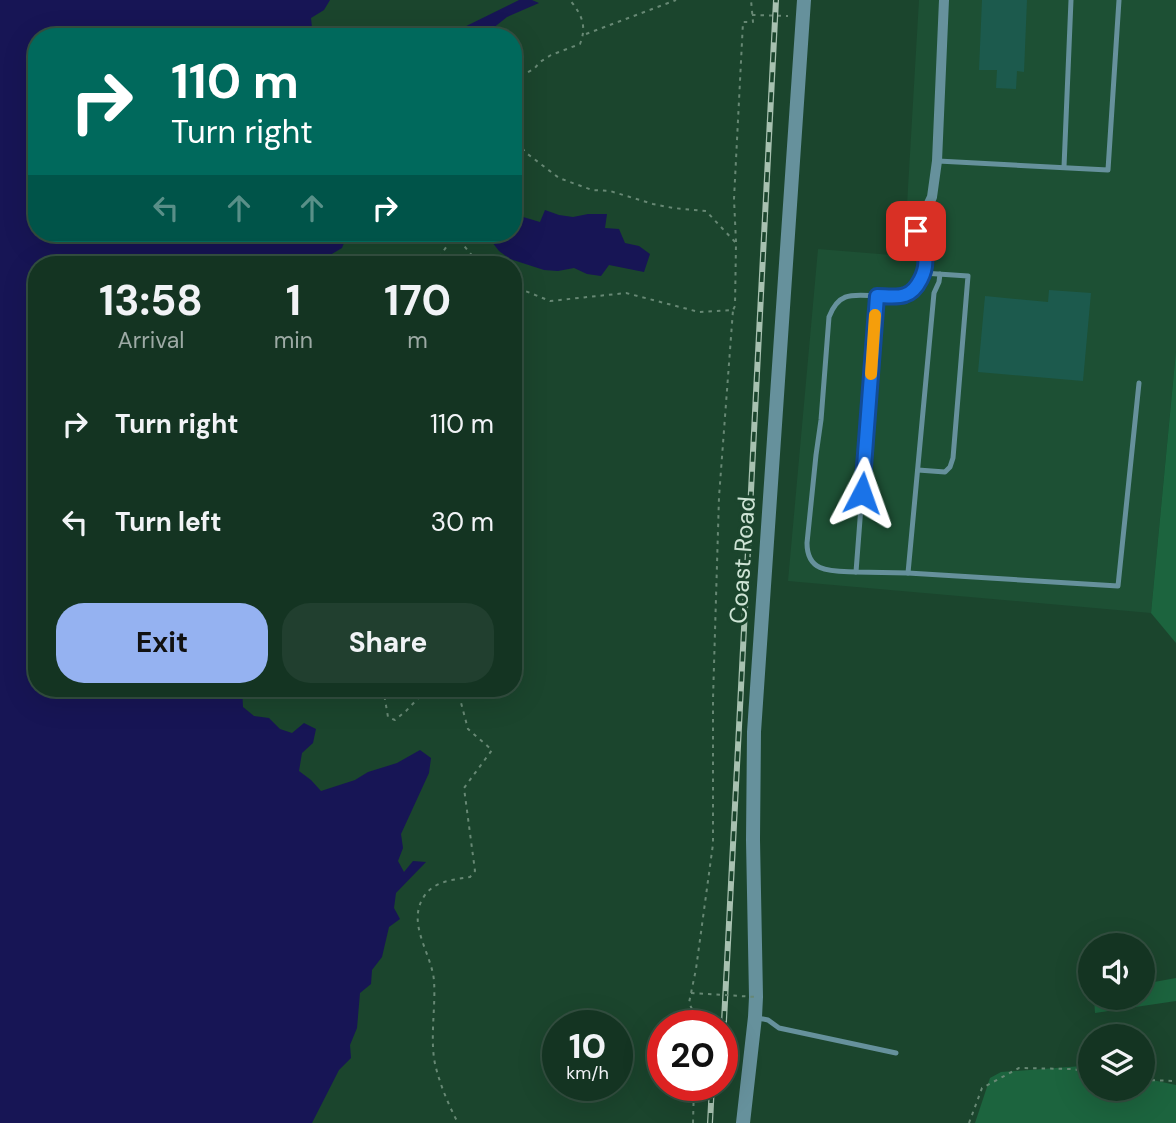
<!DOCTYPE html>
<style>
:root{--surface:#143422;--page:#213f2f;--text:#f1f3f6;--muted:#9daaa5;--line:#334f40;--accent:#95b2f1}
body{margin:0;font-family:"DM Sans",sans-serif;background:var(--page);color:var(--text);height:100vh;display:flex;flex-direction:column;font-size:26px;white-space:nowrap}
*{box-sizing:border-box;margin:0}
p{font-size:23px;color:var(--muted)}
.icon{flex:none;width:38px;height:38px;fill:none;stroke:currentColor;stroke-width:2;stroke-linecap:round;stroke-linejoin:round}
.map{position:relative;flex:1;overflow:hidden}
.details{position:absolute;left:28px;top:256px;width:494px;height:441px;display:flex;flex-direction:column;background:var(--surface);border-radius:28px;box-shadow:0 7px 28px #0002,0 0 0 2px var(--line)}
.details>*{flex:none}
.guide{position:absolute;left:28px;top:28px;width:494px;height:214px;border-radius:28px;box-shadow:0 7px 28px #0002,0 0 0 2px var(--line);background:#00695c;color:#fff;overflow:hidden}
.controls{position:absolute;left:1078px;top:933px;display:grid;gap:14px}
.controls a{display:grid;place-items:center;width:77px;height:77px;border-radius:50%;background:var(--surface);box-shadow:0 7px 28px #0002,0 0 0 2px var(--line);font-size:35px}
.speed{position:absolute;left:542px;top:1010px;display:flex;gap:14px;font-size:35px;font-weight:700;text-align:center}
.speed>*{display:grid;place-content:center;width:91px;height:91px;border-radius:50%;background:var(--surface);box-shadow:0 7px 28px #0002,0 0 0 2px var(--line);line-height:1}
.speed small{font-size:18px;font-weight:400}
.speed .limit{border:10px solid #d22;background:#fff;color:#111}
.pin{position:absolute;display:grid;place-items:center;width:60px;height:60px;color:#fff;margin:-30px;border-radius:14px;box-shadow:0 4px 10px #0006}
.me{position:absolute;width:77px;margin:-38px;rotate:4deg;stroke-linejoin:round;filter:drop-shadow(0 0 5px #0008)}
.turn{display:flex;align-items:center;gap:24px;height:147px;padding:0 28px;font-size:32px}
.turn .icon{width:91px;height:91px;stroke-width:2.5}
.turn b{display:block;font-size:49px;line-height:60px}
.lanes{display:flex;align-items:center;height:66px;padding:0 28px;background:#0003;justify-content:center;gap:35px;direction:ltr}
.lanes .off{opacity:.35}
.eta{display:flex;justify-content:space-evenly;align-items:center;height:119px;text-align:center}
.eta b{font-size:42px;font-weight:700;line-height:49px}
.button{display:flex;gap:14px;margin-top:auto;padding:14px 28px}
.button a{flex:1;height:80px;border-radius:28px;background:var(--accent);color:#111;font-size:28px;font-weight:700;line-height:80px;text-align:center}
.button a+a{background:var(--page);color:var(--text)}
ul{padding:0;list-style:none}
li{display:flex;align-items:center;gap:21px;height:98px;padding:0 28px}
li div{flex:1}
li b{display:block;font-size:26px}
li em{font-style:normal}
.map>svg:first-child{display:block}
.built{fill:#1d5034}
.green{fill:#1c643e}
.water{fill:#171555}
.building{fill:#1c5a4d}
.lines{fill:none;stroke-linecap:round;stroke-linejoin:round}
.path{stroke:#678874;stroke-width:2;stroke-dasharray:3.5 5;stroke-linecap:butt}
.service{stroke:#66919c;stroke-width:5}
.minor{stroke:#66919c;stroke-width:10}
.tertiary{stroke:#66919c;stroke-width:14}
.rail-casing{stroke:#a7c1b0;stroke-width:6}
.rail{stroke:#1b452d;stroke-width:3.5;stroke-dasharray:10;stroke-linecap:butt}
.path-bridge{stroke:#678874;stroke-width:2;stroke-dasharray:3.5 5;stroke-linecap:butt}
.route-casing{stroke:#114b97;stroke-width:18}
.route{stroke:#1a73e8;stroke-width:12}
.slow{stroke:#f59e0b;stroke-width:12}
.labels{text-anchor:middle;dominant-baseline:central;stroke-width:6;stroke-linejoin:round;paint-order:stroke}
.street-label{font-size:24px;fill:#cee4d5;stroke:#1b452d}
</style>
<div class="map">
<svg width="1176" height="1123" viewBox="0 0 1176 1123">
<rect width="100%" height="100%" fill="#1b452d"/>
<polygon class="built" points="919,0 1176,0 1176,351 1151,613 788,581 818,249 904,256"/>
<g class="green">
<polygon points="1176,351 1176,643 1151,613"/>
<polygon points="1176,978 1176,1001 1095,1013 1094,998 1143,998 1143,984"/>
<polygon points="1082,1066 1090,1068 1090,1088 1143,1088 1143,1078 1176,1085 1176,1123 975,1123 990,1078 1001,1072"/>
</g>
<g class="water">
<polygon points="0,0 330,0 324,10 311,18 313,37 37,37 37,233 348,233 342,248 315,264 37,264 37,688 242,688 243,707 254,716 269,718 280,729 292,733 304,723 316,729 313,743 302,753 299,771 311,780 321,791 355,780 368,772 397,763 420,750 431,758 429,773 401,834 403,848 398,861 404,872 413,861 426,862 396,893 394,908 400,919 389,927 382,957 372,970 371,984 360,993 357,1028 350,1045 351,1058 339,1070 312,1123 0,1123"/>
<polygon points="519,0 532,0 539,3 507,17 482,37 444,37"/>
<polygon points="545,210 559,215 573,217 588,214 607,214 605,228 619,229 625,243 639,246 650,254 644,272 609,265 601,276 587,274 574,268 558,271 544,270 510,259 499,251 485,233 513,233 513,214 540,222"/>
</g>
<g class="building">
<polygon points="982,0 1027,0 1024,72 1017,71 1016,89 996,88 997,70 979,70"/>
<polygon points="1049,290 1091,293 1083,381 978,372 985,296 1048,302"/>
</g>
<g class="lines">
<g class="path">
<polyline points="752,15 788,16"/>
<polyline points="586,34 676,0"/>
<path d="M 513,80 L 534,69 L 540,62 L 551,55 L 580,44 C 587,26 582,15 570,0"/>
<polyline points="513,134 525,152 559,178 592,190 610,191 653,204 673,208 706,211 736,243 735,306 733,310 699,312 626,293 550,301 513,286"/>
<polyline points="736,242 734,199 743,22 753,22 751,0"/>
<polyline points="434,264 455,235 479,264"/>
<polyline points="383,688 388,717 395,720 406,711 428,688"/>
<path d="M 454,688 L 460,699 L 468,729 L 492,750 L 464,788 L 475,871 L 470,877 C 452,880 433,881 423,898 C 407,925 432,954 434,981 C 436,1008 429,1042 436,1068 C 441,1087 449,1106 458,1123"/>
<polyline points="692,1026 692,1009 689,1003 696,969 713,844 713,699 719,497 733,310"/>
<polyline points="1143,1080 1176,1081"/>
<polyline points="693,1123 694,1085"/>
<polyline points="969,1123 982,1088 1019,1068 1072,1069 1090,1072"/>
</g>
<g class="service">
<polyline points="938,161 1108,170 1119,0"/>
<polyline points="1064,167 1071,0"/>
<path d="M 916,231 C 919,239 924,249 925,258 C 927,270 918,290 905,295 C 897,298 886,296 877,296 L 856,572 L 908,573 L 1118,586 L 1139,383"/>
<polyline points="918,470 945,472 950,467 953,458 968,276 923,273"/>
<path d="M 856,572 C 833,571 807,574 807,543 L 816,455 L 821,420 L 829,317 C 839,291 853,295 877,296"/>
<polyline points="908,573 934,293 939,282 940,274"/>
<polyline points="758,1018 768,1020 779,1028 896,1053"/>
</g>
<polyline class="minor" points="916,231 932,197 937,161 944,0"/>
<polyline class="tertiary" points="743,1123 755,1017 756,997 753,840 754,732 804,0"/>
<g class="rail-casing">
<g id="rail">
<polyline points="723,1041 776,0"/>
<polyline points="710,1123 712,1085"/>
</g>
</g>
<use href="#rail" class="rail"/>
<polyline class="path-bridge" points="691,993 756,997"/>
</g>
<g class="lines">
<g class="route-casing">
<path id="route" d="M 862,493 L 877,296 C 885,296 897,298 905,295 C 918,291 927,270 925,258 C 924,249 919,239 916,231"/>
</g>
<use href="#route" class="route"/>
<polyline class="slow" points="871,374 875,315"/>
</g>
<g class="labels">
<g class="street-label">
<text transform="translate(742 560) rotate(-86)">Coast Road</text>
</g>
</g>
</svg>
<div class="controls">
<a><svg class="icon" aria-label="sound" viewBox="0 0 24 24"><path d="M4 9h4l5-4v14l-5-4H4zM17 9q2 3 0 6"/></svg></a>
<a><svg class="icon" aria-label="layers" viewBox="0 0 24 24"><path d="M12 4l9 5-9 5-9-5zM3 14l9 5 9-5"/></svg></a>
</div>
<div class="speed"><div>10<small>km/h</small></div><div class="limit">20</div></div>
<div class="pin" style="left:916px;top:231px;background:#d93025"><svg class="icon" aria-label="arrive" viewBox="0 0 24 24"><path d="M6 21V4h12l-3 4 3 4H6"/></svg></div>
<svg class="me" style="left:862px;top:493px" viewBox="-20 -20 40 40"><path d="M0-17L14 15 0 8-14 15z" fill="#1a73e8" stroke="#fff" stroke-width="4"/></svg>
<div class="guide">
<div class="turn"><svg class="icon" aria-label="right" viewBox="0 0 24 24"><path d="M7 20v-9h11M14 6l5 5-5 5"/></svg><div><b>110 m</b>Turn right</div></div>
<div class="lanes"><svg class="icon off" aria-label="left" viewBox="0 0 24 24"><path d="M17 20v-9H6M10 6l-5 5 5 5"/></svg><svg class="icon off" aria-label="ahead" viewBox="0 0 24 24"><path d="M12 20V5M6 11l6-6 6 6"/></svg><svg class="icon off" aria-label="ahead" viewBox="0 0 24 24"><path d="M12 20V5M6 11l6-6 6 6"/></svg><svg class="icon" aria-label="right" viewBox="0 0 24 24"><path d="M7 20v-9h11M14 6l5 5-5 5"/></svg></div>
</div>
<section class="details">
<div class="eta">
<div><b>13:58</b><p>Arrival</p></div>
<div><b>1</b><p>min</p></div>
<div><b>170</b><p>m</p></div>
</div>
<ul>
<li><svg class="icon" aria-label="right" viewBox="0 0 24 24"><path d="M7 20v-9h11M14 6l5 5-5 5"/></svg><div><b>Turn right</b></div><em>110 m</em></li>
<li><svg class="icon" aria-label="left" viewBox="0 0 24 24"><path d="M17 20v-9H6M10 6l-5 5 5 5"/></svg><div><b>Turn left</b></div><em>30 m</em></li>
</ul>
<div class="button"><a>Exit</a><a>Share</a></div>
</section>
</div>
